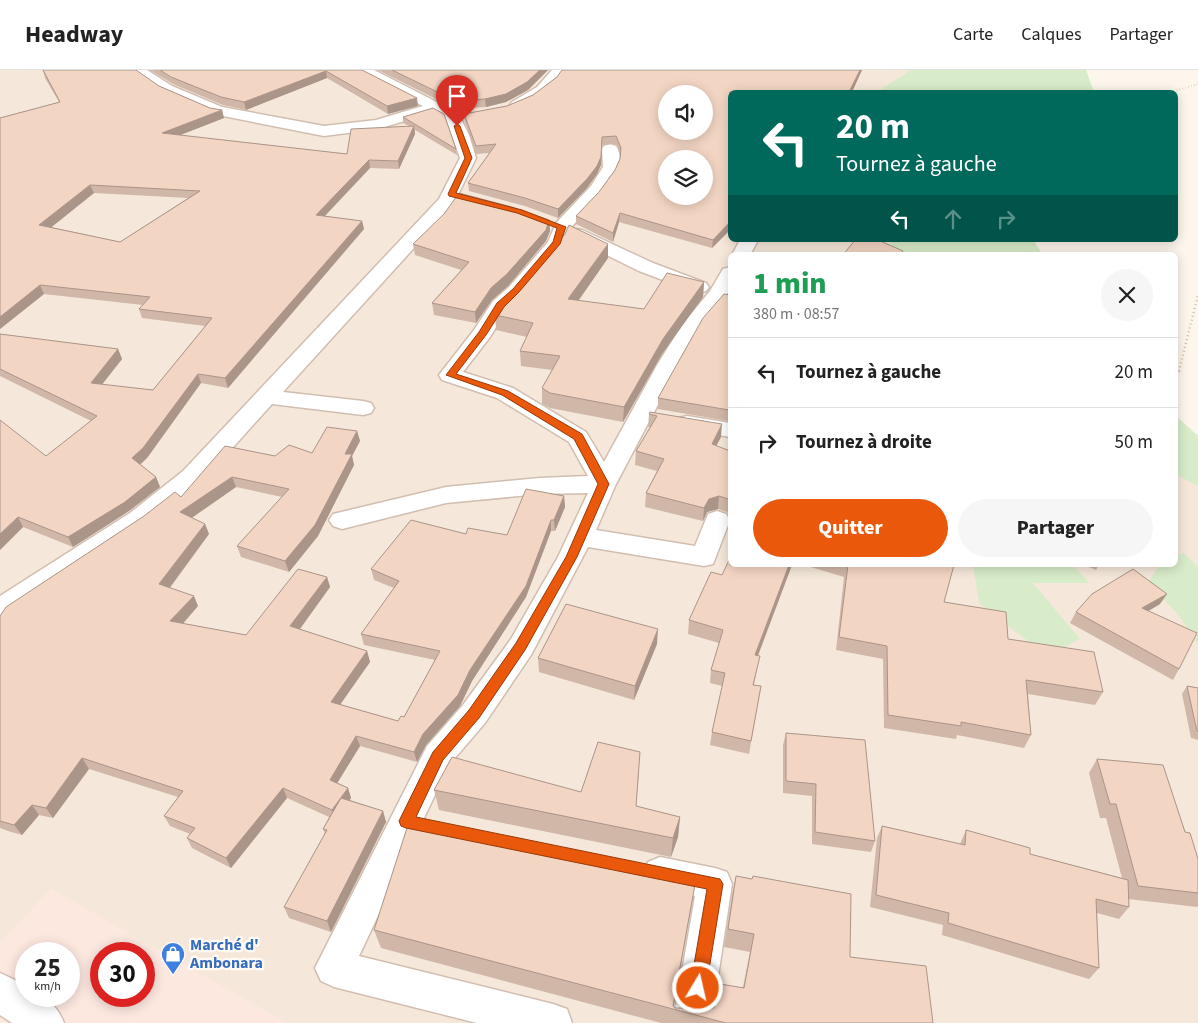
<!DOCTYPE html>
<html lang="fr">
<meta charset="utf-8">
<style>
:root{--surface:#fff;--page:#f6f6f6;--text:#222;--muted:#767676;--line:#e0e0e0;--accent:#ea580c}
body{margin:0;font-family:"Source Sans 3",sans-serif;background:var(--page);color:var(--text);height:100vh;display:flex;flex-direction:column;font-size:19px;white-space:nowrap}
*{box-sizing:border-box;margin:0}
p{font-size:16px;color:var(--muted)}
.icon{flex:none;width:28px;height:28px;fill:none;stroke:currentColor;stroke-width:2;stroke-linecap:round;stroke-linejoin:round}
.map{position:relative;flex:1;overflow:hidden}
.panel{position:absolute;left:728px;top:182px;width:450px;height:315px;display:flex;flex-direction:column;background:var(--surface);border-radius:8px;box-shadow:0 2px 12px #0003}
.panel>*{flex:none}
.hud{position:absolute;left:728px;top:20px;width:450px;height:152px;border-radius:8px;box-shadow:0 2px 12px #0003;background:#00695c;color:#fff;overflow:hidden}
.fabs{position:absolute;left:658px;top:15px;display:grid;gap:10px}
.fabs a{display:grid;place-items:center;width:55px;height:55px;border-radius:50%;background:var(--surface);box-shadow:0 2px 12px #0003;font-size:25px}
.speed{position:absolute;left:15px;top:872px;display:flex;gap:10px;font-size:25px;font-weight:700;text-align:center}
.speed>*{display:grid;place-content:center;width:65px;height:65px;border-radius:50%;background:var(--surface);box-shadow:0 2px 12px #0003;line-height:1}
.speed small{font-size:12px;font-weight:400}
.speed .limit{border:8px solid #d22;background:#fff;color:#111}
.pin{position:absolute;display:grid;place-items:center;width:42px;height:42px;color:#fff;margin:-51px -21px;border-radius:50% 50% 50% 0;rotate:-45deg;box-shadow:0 0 5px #0007}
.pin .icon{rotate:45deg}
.me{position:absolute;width:55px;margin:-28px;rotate:9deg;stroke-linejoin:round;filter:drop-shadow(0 0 4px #0008)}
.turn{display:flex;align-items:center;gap:18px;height:105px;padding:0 25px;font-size:22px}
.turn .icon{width:65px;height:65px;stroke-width:2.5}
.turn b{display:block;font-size:35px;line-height:42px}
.lanes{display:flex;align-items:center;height:48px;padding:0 25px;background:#0003;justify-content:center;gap:25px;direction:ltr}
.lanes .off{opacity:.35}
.round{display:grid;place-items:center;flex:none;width:52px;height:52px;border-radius:26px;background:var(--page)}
.summary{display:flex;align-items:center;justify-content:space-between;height:85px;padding:0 25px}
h1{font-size:30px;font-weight:800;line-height:38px;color:#1e9e55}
.primary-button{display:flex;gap:10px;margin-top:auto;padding:10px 25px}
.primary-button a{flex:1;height:58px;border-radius:30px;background:var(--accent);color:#fff;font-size:20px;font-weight:800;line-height:58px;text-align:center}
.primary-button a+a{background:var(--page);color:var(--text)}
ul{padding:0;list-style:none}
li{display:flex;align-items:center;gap:15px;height:70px;padding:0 25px;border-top:1px solid var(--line)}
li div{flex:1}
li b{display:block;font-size:19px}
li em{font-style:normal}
header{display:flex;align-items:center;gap:30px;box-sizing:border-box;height:70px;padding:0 25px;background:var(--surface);border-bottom:1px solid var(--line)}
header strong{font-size:24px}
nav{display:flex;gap:28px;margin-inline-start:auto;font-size:18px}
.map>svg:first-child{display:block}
.residential{fill:#f5e8da;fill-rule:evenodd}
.commercial{fill:#fde8e0;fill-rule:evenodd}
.green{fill:#d8ecc9}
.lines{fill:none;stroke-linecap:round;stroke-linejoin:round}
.minor-casing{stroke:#d1beb0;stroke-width:3}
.path-far1{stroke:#d9b8a5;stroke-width:2;stroke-dasharray:0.5 2.5;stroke-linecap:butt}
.path{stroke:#d9b8a5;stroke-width:2.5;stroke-dasharray:1 3;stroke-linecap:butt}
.minor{fill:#fff;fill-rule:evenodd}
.wall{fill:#d1b7a8;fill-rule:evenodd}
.shaded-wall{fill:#aa9588}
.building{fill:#f3d5c3;stroke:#aa9588;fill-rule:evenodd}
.route{fill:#ea580c;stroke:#983908}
.labels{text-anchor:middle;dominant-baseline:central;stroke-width:4.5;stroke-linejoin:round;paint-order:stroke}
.near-shop-label{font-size:16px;font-weight:bold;fill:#366cbe;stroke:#fffaf3;text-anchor:start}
</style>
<header>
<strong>Headway</strong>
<nav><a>Carte</a><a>Calques</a><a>Partager</a></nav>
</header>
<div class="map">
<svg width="1198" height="953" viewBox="0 0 1198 953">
<rect width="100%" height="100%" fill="#fdf6ec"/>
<path class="residential" d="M 0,0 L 936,0 L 944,22 L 730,22 L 730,170 L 999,170 L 1005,185 L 730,185 L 730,495 L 1175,495 L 1175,391 L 1198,405 L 1198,953 L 0,953 ZM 666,24 L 704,24 L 704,61 L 666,61 ZM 666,89 L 704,89 L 704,126 L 666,126 ZM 26,884 L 69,884 L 69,926 L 26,926 ZM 101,884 L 144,884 L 144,926 L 101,926 Z"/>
<path class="commercial" d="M 51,819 L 287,953 L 0,953 L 0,872 ZM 26,884 L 69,884 L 69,926 L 26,926 ZM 101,884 L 144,884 L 144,926 L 101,926 Z"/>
<g class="green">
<polygon points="911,0 1086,0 1094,22 877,22"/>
<polygon points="891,170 1033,170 1043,185 893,185"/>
<polygon points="1175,345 1198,366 1198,416 1175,404"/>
<polygon points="1184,483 1198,497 1198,574 1177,543 1147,513 1160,495 1175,495 1175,486"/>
<polygon points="973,495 1072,495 1090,513 1033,513 1080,569 1047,586 979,533"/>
</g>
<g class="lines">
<g class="minor-casing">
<g id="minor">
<polygon points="131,0 147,0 172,16 222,37 324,56 376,50 423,36 358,3 356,0 374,0 458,43 469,65 476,88 453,135 283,322 363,331 371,333 374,338 371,343 363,345 272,334 201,413 148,455 10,547 0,550 0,526 130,443 183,401 439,129 460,88 446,49 434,42 378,59 324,66 213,44 162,22"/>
<path d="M 552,0 L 566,0 C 556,14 531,43 512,38 L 510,35 L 512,32 L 537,17 Z"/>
<path d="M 610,74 L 616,76 C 634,103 582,140 570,160 L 576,159 L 582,160 L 653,193 L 706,213 L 709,217 L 706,221 L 699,223 L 692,221 L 639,201 L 568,166 L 564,177 L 523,225 L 508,238 L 490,267 L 463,302 L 513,318 L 586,362 L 604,392 L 657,295 L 682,255 L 710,221 L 723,199 L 730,197 L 730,220 L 701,257 L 679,295 L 616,414 L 596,460 L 695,476 L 708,444 L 717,441 L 726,444 L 730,450 L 713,494 L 704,496 L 588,477 L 531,585 L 485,653 L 449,695 L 359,886 L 553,934 L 567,939 L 572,953 L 477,953 L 334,917 L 321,911 L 315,898 L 427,676 L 463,635 L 511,569 L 558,487 L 588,423 L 540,424 L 446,433 L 342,459 L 333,456 L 329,450 L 333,444 L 446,417 L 540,408 L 588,406 L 569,372 L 497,328 L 442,310 L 439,305 L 474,260 L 493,231 L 509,217 L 548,172 L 556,153 L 591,116 L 603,97 L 602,79 L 604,76 Z"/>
<polygon points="740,170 758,170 750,185 732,185"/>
<polygon points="687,346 730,353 730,367 679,358 675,353 679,348"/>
<polygon points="660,787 715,798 727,802 732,814 711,953 673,953 695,826 660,819 648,814 643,803 648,792"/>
<path d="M 0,903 L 13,909 L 26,917 L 26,926 C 46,926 57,935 64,953 L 12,953 L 0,945 Z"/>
</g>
</g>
<polyline class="path-far1" points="1171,22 1198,14"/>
<polyline class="path" points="1175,300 1179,301 1198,225"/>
<use href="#minor" class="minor"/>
</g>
<g class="wall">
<path d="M 43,0 L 159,16 L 210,38 L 222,40 L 224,48 L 180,65 L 347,84 L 409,56 L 403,53 L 403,47 L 456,79 L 457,85 L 415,60 L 415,64 L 399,99 L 370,98 L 325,146 L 362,151 L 364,159 L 228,318 L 201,313 L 147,388 L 140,395 L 156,407 L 160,417 L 129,441 L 73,477 L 23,457 L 0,480 L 46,386 L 91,351 L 0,306 L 0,264 L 118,279 L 122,289 L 102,315 L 153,320 L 205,256 L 142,248 L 139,239 L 143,235 L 44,224 L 0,259 L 0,48 L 59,32 L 45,8 ZM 94,123 L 188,128 L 120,172 L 51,157 Z"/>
<polygon points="150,0 362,0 418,36 388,44 327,8 246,40 223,35 173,14"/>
<polygon points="378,0 548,0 528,20 506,32 486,37 456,39"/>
<polygon points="862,0 852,22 730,22 730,160 712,178 619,152 613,172 576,154 576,146 599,122 615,100 620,89 621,84 616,74 602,75 601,95 597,104 587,118 558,148 525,136 469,121 468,113 490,83 476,84 465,52 464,44 507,36 533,25 557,7"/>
<polygon points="549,150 550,161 546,171 508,216 492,230 476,253 434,245 432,233 461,200 415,185 413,174"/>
<polygon points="608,188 578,231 644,239 704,212 703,227 662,284 623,352 550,338 542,334 542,318 552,300 521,296 520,281 527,267 496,260 495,245"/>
<polygon points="730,225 730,343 728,351 658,339 658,328"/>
<polygon points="650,342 721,367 716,376 730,381 730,447 727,442 718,439 707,442 703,451 645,437 646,423 657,401 635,395 636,381 650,357 648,357 649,344"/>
<polygon points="357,361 360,371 352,386 354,395 318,466 289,502 241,487 237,476 282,427 236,417 192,448 205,454 209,464 170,518 198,536 183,554 246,565 327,507 330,517 300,559 367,581 370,592 340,634 398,651 404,647 435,590 364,575 361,564 394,518 374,510 371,499 466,464 507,465 564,426 565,437 555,461 551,461 526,527 472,611 460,636 426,675 417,692 360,676 337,713 348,718 351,728 350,730 383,741 386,752 331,862 289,848 284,837 325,764 323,759 329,747 287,728 231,798 192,778 187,768 190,764 170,756 164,746 178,727 89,699 53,748 39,745 22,765 8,761 0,758 0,546 181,427 275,386 312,383"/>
<polygon points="730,495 792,495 758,586 757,599 754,615 761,616 749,684 710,675 712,662 722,616 710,613 711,600 719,573 688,564 689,550"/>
<polygon points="804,495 954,495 944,532 1008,569 1103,622 1095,635 1028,624 1031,665 1024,678 957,665 956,669 884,658 883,589 836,580 844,507"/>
<polygon points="1084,495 1099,495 1096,500"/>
<polygon points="1160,534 1148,541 1179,599 1173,610 1070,553 1076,542"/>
<polygon points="657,574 634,630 539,602 538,588"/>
<polygon points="1187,616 1198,618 1198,670 1191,668 1182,624"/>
<polygon points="786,663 875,771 871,782 812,774 812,726 783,723 783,675"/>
<polygon points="1097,689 1185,762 1198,789 1198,836 1197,837 1128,829 1129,837 1119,849 1097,843 1099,898 1089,909 942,865 943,855 870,837 877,768 882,756 960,774 966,760 1030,784 1122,808 1106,748 1100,748 1089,703"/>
<polygon points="639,703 636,736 680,747 678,767 671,787 439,740 434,720 581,722"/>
<polygon points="736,806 752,809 933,953 661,953 381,878 374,860 693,827 674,937 675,938 714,938 743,917 750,882 724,877 732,825"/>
</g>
<g class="shaded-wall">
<polygon points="540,0 548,0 528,20 506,32 486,37 485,29"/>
<polygon points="860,0 862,0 852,22 849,22"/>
<polygon points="326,1 327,8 246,40 244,32"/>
<polygon points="417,28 418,36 388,44 387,36"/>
<polygon points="222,40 224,48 165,71 162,63"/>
<polygon points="414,56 415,64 399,99 398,91"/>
<polygon points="602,67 601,95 597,104 587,118 558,148 558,139"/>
<polygon points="369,90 370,98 318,153 316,145"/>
<polygon points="90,115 94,123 43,164 39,155"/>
<polygon points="620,143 619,152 613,172 613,163"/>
<polygon points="549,150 550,161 546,171 508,216 492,230 476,253 475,242 491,218"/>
<polygon points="362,151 364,159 228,318 225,308"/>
<polygon points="730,152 730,160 712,178 713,170"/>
<polygon points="608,174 608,188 569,244 568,229"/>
<polygon points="704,212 703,227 662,284 623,352 624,337 663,269"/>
<polygon points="40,215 44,224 0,259 0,247"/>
<polygon points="118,279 122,289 95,323 91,313"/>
<polygon points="198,304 201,313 147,388 136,398 132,388"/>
<polygon points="730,337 730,343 728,351 729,340"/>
<polygon points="722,354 721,367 710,388 712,374"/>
<polygon points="357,361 360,371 352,386 354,395 318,466 289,502 285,491"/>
<polygon points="156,407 160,417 129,441 73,477 68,467"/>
<polygon points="232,407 236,417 184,453 180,442"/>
<polygon points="564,426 565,437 555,461 554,450"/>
<polygon points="719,426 718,439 707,442 703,451 704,438 709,429"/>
<polygon points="18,447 23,457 0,480 0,464"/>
<polygon points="551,450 551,461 526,527 472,611 460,636 426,675 417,692 414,682 423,664 470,600"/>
<polygon points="205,454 209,464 164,525 159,514"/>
<polygon points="789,495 792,495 753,598 755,585"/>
<polygon points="327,507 330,517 294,567 290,556"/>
<polygon points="1167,524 1160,534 1135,549 1142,538"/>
<polygon points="194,526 198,536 175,562 170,551"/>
<polygon points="658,559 657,574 634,630 635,616"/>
<polygon points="367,581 370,592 335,642 331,632"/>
<polygon points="356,666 360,676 333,720 330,710"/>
<polygon points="82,688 89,699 53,748 46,738"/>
<polygon points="283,718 287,728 231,798 226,788"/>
<polygon points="348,718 351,728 335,750 332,740"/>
<polygon points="32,735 39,745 22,765 14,755"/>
<polygon points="383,741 386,752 331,862 327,851"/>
<polygon points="680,747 678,767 671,787 673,768"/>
</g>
<g class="building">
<path d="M 43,0 L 136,0 L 159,16 L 210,38 L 222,40 L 162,63 L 347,84 L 351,59 L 414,56 L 398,91 L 369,90 L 316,145 L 362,151 L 225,308 L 198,304 L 143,378 L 132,388 L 156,407 L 125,432 L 68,467 L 18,447 L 0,464 L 0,350 L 46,386 L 97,346 L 0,299 L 0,264 L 118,279 L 91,313 L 153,320 L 212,248 L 139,239 L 150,227 L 40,215 L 0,247 L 0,48 L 60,32 ZM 90,115 L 200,121 L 120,172 L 39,155 Z"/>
<polygon points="160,0 362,0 417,28 387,36 326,1 244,32 221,27 171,7"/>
<polygon points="392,0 540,0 527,12 506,24 485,29 456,31"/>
<path d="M 562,0 L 860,0 L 849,22 L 730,22 L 730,152 L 713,170 L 620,143 L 613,163 L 576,146 L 599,122 L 615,100 L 620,89 L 621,78 L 616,66 L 602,67 L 601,87 L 597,96 L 587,109 L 558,139 L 525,128 L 468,113 L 496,74 L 476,76 L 464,44 L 507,36 L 533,25 L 557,7 ZM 666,24 L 704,24 L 704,61 L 666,61 ZM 666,89 L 704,89 L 704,126 L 666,126 Z"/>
<polygon points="433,38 444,44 456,79 403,47"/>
<polygon points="459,123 512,137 549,150 546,160 507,204 491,218 475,242 432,233 469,192 413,174 444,144"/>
<polygon points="569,155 608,174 568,229 644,239 667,203 704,212 663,269 624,337 550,323 542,318 560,286 520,281 533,253 495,245 508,224 524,211 565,164"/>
<polygon points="855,170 878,170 903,181 900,185 843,185"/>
<polygon points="724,224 730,225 730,337 729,340 658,328 703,248"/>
<polygon points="650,342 722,354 712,374 730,381 730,431 728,429 719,426 709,429 704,438 646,423 664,389 636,381 657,346 649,344"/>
<polygon points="327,357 357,361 345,384 352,384 315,455 285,491 237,476 289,419 232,407 180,442 205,454 159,514 194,526 170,551 246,565 298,499 327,507 290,556 367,581 331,632 398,651 401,646 404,647 440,581 361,564 399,511 371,499 411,450 466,464 468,458 507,465 526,419 564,426 554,450 551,450 526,516 470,600 458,625 423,664 414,682 356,666 330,710 348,718 332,740 283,718 226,788 187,768 195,758 164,746 183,721 82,688 46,738 32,735 14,755 0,751 0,546 6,537 144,446 175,422 181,427 225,376 275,386 289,375 312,383"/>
<polygon points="730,488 730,495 789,495 755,585 760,586 753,615 761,616 751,671 712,662 725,603 711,600 723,560 689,550 711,502 722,505"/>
<polygon points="848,495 954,495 944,532 1006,542 1008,569 1094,582 1103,622 1026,610 1031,665 961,652 961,656 888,645 887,576 839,567"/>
<polygon points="1133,499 1167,524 1142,538 1197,563 1179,599 1076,542 1092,524"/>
<polygon points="566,534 658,559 635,616 538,588"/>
<polygon points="1187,616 1198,618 1198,661 1197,661"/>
<polygon points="786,663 865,670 875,771 815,762 816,714 786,711"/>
<polygon points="598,672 640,682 636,736 680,747 673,768 434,720 452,687 581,722"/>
<polygon points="1097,689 1163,695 1185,762 1190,763 1198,789 1198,823 1138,816 1116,734 1110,734"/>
<polygon points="341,728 383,741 327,851 284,837 327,760 323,759"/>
<polygon points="411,751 696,809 673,936 675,938 714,938 720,914 744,918 754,864 728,859 736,806 752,809 753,806 851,824 850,887 926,896 933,953 726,953 374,860 407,758"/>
<polygon points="882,756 965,775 966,760 1030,778 1030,784 1128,810 1129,837 1096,829 1099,898 948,853 949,843 876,825"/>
</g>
<polygon class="route" points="457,54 460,56 472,88 456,123 522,140 566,157 560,174 519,222 504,237 486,265 456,304 508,321 582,364 609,414 577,487 525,580 479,648 443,690 416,747 720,809 723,814 706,918 704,924 698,926 692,924 690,918 707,819 406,758 401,756 399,751 433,682 469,640 516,573 566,487 598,414 574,369 502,325 446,305 479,262 497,233 513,219 553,172 557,158 517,143 449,126 448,124 465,88 454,56"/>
<defs>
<g id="shop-pin" transform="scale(1.25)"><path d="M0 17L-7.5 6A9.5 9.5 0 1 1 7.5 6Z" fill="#3f7fe0" stroke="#fffaf3"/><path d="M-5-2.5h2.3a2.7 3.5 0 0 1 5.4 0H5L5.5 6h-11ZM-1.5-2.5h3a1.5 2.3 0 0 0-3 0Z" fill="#fff"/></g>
</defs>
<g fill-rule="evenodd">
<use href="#shop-pin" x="173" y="884"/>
</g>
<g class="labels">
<g class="near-shop-label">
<text x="190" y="875">Marché d'<tspan x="190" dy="18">Ambonara</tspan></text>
</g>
</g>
</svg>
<div class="fabs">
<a><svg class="icon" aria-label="sound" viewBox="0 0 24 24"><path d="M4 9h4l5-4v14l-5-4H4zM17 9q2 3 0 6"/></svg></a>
<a><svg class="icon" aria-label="layers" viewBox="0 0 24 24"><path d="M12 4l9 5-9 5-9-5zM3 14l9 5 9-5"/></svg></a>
</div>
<div class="speed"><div>25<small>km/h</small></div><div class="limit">30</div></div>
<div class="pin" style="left:457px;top:56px;background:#d93025"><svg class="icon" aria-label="arrive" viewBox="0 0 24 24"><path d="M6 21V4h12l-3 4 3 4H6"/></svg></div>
<svg class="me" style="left:698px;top:918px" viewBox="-20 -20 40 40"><circle r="17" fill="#ea580c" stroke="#fff" stroke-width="3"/><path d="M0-11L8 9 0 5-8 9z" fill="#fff"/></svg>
<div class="hud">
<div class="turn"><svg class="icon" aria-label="left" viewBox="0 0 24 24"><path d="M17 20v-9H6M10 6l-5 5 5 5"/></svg><div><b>20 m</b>Tournez à gauche</div></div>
<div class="lanes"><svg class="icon" aria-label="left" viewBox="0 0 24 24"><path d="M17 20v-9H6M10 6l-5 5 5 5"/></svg><svg class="icon off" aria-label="ahead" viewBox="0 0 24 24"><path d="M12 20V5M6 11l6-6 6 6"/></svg><svg class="icon off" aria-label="right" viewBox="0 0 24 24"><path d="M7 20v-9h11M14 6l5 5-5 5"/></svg></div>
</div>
<section class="panel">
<div class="summary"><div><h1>1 min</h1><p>380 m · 08:57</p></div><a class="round"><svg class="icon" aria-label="close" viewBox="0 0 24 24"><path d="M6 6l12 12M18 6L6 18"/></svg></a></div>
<ul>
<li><svg class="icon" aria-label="left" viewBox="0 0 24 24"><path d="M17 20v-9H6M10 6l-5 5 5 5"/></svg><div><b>Tournez à gauche</b></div><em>20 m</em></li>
<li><svg class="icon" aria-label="right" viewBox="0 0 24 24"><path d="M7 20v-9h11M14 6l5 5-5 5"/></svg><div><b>Tournez à droite</b></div><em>50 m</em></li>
</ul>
<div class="primary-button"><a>Quitter</a><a>Partager</a></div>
</section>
</div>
